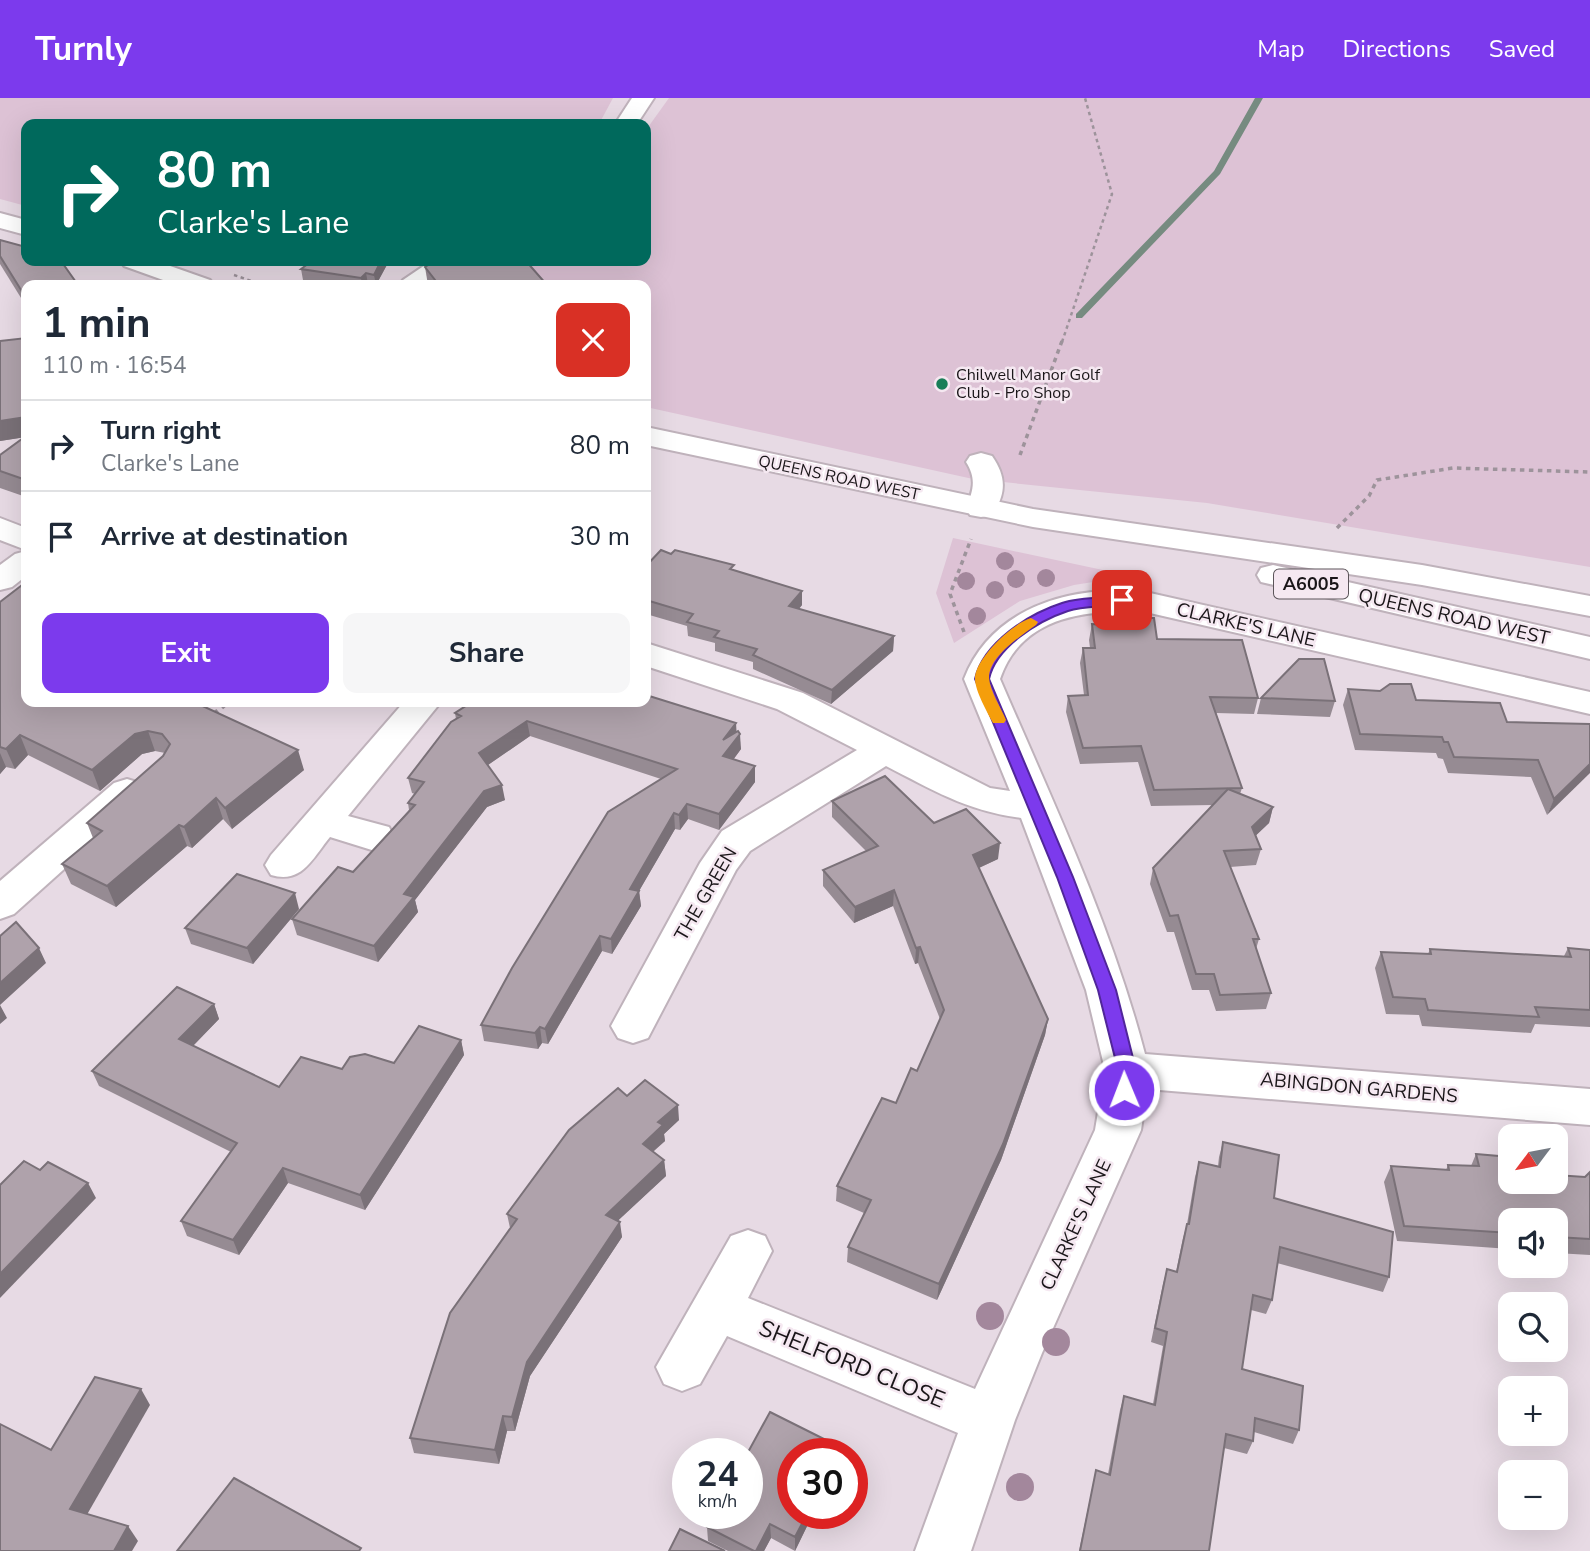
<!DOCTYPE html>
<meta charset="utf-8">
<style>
:root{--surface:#fff;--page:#f6f6f7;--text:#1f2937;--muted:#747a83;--line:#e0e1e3;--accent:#7c3aed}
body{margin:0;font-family:"Nunito Sans",sans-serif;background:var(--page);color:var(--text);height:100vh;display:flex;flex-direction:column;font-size:26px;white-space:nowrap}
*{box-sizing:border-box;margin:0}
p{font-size:23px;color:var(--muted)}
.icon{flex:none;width:38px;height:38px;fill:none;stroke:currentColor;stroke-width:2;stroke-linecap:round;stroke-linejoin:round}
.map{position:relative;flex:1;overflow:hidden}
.details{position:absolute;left:21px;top:182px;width:630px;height:427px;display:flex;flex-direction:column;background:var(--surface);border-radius:14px;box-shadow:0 7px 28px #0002}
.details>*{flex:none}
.banner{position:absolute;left:21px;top:21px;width:630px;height:147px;border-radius:14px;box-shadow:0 7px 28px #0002;background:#00695c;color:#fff;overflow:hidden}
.needle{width:46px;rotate:238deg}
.controls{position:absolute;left:1498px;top:1026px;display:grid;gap:14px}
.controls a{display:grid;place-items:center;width:70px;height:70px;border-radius:14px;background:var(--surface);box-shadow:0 7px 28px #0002;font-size:35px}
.speed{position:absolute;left:672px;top:1340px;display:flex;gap:14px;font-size:35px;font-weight:700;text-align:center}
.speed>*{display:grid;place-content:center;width:91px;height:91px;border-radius:50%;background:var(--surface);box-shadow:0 7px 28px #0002;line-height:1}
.speed small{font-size:18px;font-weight:400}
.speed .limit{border:10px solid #d22;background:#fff;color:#111}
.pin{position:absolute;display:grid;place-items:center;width:60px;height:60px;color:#fff;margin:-30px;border-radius:14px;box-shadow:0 4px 10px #0006}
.me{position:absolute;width:77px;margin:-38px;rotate:359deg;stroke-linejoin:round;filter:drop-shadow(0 0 5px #0008)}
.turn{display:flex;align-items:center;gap:24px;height:147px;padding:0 21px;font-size:32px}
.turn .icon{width:91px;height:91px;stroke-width:2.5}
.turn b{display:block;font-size:49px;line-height:60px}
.round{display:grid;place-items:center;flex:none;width:74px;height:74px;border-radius:14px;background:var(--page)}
.overview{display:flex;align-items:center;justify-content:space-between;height:119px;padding:0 21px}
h1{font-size:42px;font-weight:700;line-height:52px}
.cta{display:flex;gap:14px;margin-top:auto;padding:14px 21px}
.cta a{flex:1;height:80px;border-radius:14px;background:var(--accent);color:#fff;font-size:28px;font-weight:700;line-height:80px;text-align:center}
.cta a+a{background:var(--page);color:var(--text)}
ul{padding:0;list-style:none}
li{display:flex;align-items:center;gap:21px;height:91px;padding:0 21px;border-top:2px solid var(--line)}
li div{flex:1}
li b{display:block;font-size:26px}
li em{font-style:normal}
header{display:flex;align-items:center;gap:42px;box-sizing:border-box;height:98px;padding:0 35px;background:var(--accent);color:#fff}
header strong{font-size:33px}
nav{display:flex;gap:38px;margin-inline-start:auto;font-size:24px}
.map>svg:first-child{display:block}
.green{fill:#ddc2d5}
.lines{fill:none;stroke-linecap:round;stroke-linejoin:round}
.stream{fill:#768b80;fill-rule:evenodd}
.minor-casing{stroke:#bfb2bb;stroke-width:4}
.major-casing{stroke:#bfb2bb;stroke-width:4}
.path-far2{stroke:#9d939b;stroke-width:2.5;stroke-dasharray:3.5 3.5;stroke-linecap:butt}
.path-far1{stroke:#9d939b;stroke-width:3.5;stroke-dasharray:4.5 4.5;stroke-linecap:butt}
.path{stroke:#9d939b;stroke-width:4.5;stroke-dasharray:5 5;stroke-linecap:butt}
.minor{fill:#fff;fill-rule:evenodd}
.major{fill:#fff;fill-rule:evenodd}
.tree{fill:#a3879c}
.wall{fill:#968b93}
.shaded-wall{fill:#7a7178}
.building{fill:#afa2ab;stroke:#7a7178;stroke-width:2}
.route{fill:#7c3aed;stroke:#51269a;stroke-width:2}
.slow{fill:#f59e0b}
.poi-dot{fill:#197e58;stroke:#f5e8f1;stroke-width:2.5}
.labels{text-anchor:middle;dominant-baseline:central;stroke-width:5;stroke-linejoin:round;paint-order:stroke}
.far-poi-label{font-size:16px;fill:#1a1619;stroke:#f5e8f1;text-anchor:start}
.far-street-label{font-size:16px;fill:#1a1619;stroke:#f5e8f1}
.shield{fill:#f5e8f1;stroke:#5c555a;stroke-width:2}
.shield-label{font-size:18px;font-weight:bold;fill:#1a1619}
.street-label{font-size:19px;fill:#1a1619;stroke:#f5e8f1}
.near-street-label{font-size:23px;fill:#1a1619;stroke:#f5e8f1}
</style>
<header>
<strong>Turnly</strong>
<nav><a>Map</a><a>Directions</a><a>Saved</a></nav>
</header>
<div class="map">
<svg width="1590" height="1453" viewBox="0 0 1590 1453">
<rect width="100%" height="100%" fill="#e7dae4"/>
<g class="green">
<polygon points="0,0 613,0 599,26 26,26 26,108 0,101"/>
<polygon points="669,0 1590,0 1590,469 1207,405 973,381 646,309 646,187 438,187 472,163 646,163 646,32"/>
<polygon points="953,440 1131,478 1074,487 1020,503 954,545 936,495"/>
</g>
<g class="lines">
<polygon class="stream" points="1255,0 1263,0 1220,76 1082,220 1076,220 1076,216 1214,73"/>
<g class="minor-casing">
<g id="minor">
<polygon points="632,0 654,0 637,26 615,26"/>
<polygon points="431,163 460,163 429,187 399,187 403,182"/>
<path d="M 981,355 L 992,358 C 1006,378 1007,395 992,417 L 981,419 L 970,417 L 966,410 C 973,393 977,381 966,364 L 970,358 Z"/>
<polygon points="0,420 26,430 26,452 0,442"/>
<polygon points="26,453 26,478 12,489 0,492 0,467 15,456"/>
<path d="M 1118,493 L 1150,495 L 1590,594 L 1590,616 L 1150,515 C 1091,510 1022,516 1000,581 C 1053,704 1111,826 1145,956 L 1590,991 L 1590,1027 L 1147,991 L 1141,1032 L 1042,1255 L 1015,1322 L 971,1453 L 915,1453 L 958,1335 L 727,1238 L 700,1286 L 682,1293 L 664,1286 L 656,1269 L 731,1138 L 748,1132 L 765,1138 L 772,1153 L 748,1200 L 975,1291 L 1095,1032 L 1105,972 L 1086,892 L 1021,720 C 967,713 933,692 886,668 L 750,753 L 736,772 L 648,940 L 633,945 L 618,940 L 611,928 L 700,765 L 722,733 L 857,652 L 777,611 L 646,568 L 646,545 L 803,595 L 990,690 L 1010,693 L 964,581 C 988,518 1054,492 1118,493 Z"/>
<path d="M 404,604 L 441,604 L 348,718 L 389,729 L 394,739 L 389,749 L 375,753 L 330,739 C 312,761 302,786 271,777 L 265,767 L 271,757 Z"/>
<polygon points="127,681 140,685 146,694 140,703 14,816 0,821 0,783 114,685"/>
</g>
</g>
<g class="major-casing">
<g id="major">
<polygon points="0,115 26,122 26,137 0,130"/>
<polygon points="121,163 156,163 210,182 214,187 177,187 124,168"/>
<polygon points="646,329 1033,411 1422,467 1590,498 1590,518 1422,487 1033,429 646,347"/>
<polygon points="1273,467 1590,539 1590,561 1261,484 1257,477 1261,470"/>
</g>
</g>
<g class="path-far2">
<polyline points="234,177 263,187"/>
<polyline points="1062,244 1112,96 1085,0"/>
</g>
<g class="path-far1">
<polyline points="1020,357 1062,243"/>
<polyline points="1337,430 1369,398 1377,382 1453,370 1590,374"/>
<polyline points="964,534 950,496 971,441"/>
</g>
<polyline class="path" points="214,616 228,604"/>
<use href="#minor" class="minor"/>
<use href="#major" class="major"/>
</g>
<g class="tree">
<circle cx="1005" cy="463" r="9"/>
<circle cx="1046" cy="480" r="9"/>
<circle cx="1016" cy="481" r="9"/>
<circle cx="966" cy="483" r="9"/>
<circle cx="995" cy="492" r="9"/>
<circle cx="977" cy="518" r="9"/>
<circle cx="990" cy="1218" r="14"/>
<circle cx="1056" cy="1244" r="14"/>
<circle cx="1020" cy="1389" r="14"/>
</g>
<g class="wall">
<polygon points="0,142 26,187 26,208 0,166"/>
<polygon points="312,163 389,163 376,187 368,186 367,187 339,187 303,182 301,171"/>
<polygon points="425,169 547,187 428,187"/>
<polygon points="26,240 26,399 0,390 0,357 25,339 0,343 0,243"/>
<polygon points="646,468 734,473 802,507 799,511 894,538 893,553 831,606 753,571 753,564 715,553 715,545 688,538 687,528 646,516"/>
<polygon points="0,504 26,604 198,604 199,606 304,672 232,731 223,721 192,750 187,748 116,809 71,786 62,766 93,740 87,725 163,658 165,655 155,653 142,656 100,693 28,657 15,671 6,669 0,676"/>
<polygon points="1113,519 1157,541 1258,600 1254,616 1216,615 1242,690 1240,696 1273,709 1269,725 1255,738 1261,751 1256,767 1230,769 1259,841 1256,851 1271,895 1266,911 1216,913 1209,892 1192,892 1174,834 1167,834 1150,786 1153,770 1213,707 1151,708 1138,664 1080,666 1066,614 1068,598 1084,597 1080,565 1083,550 1090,550 1089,542 1092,526 1112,527"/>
<polygon points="1348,591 1380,593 1507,624 1590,626 1547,717 1531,679 1448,675 1443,661 1438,660 1436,655 1355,652 1343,607"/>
<polygon points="1261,600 1335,603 1330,619 1257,616"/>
<polygon points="455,615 736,625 736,634 741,651 733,662 755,684 719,732 688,721 680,732 675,731 639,793 641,808 612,856 602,853 548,946 542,945 538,951 484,943 481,927 661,681 530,638 488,667 505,702 487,709 415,802 418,814 378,864 297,837 292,821 353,774 409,712 408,705 415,696 412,695 408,680 456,621"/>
<polygon points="832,703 934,725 998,761 979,770 1048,921 1045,937 1001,1062 937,1202 847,1164 848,1149 864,1115 836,1103 837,1088 896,1005 917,973 940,921 918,865 915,866 893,808 854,825 823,788 823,772 866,753 832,719"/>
<polygon points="299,811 253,866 191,846 185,830"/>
<polygon points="1568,850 1590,852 1590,929 1535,926 1531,935 1422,928 1419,917 1386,916 1375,870 1381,854 1428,856 1430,851 1564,858"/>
<polygon points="214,906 219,921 193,948 279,989 342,971 394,965 461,942 464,957 365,1112 288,1085 239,1157 187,1138 181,1123 231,1054 99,988 92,973"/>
<polygon points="627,998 679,1022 664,1036 665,1043 653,1054 664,1062 666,1078 618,1122 622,1139 530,1278 515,1333 507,1333 499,1366 414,1355 410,1340 510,1130 507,1116"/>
<polygon points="1223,1044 1274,1100 1389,1179 1383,1194 1277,1165 1272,1202 1266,1216 1251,1212 1242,1271 1299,1332 1293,1346 1254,1334 1253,1343 1247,1356 1224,1350 1209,1453 1079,1453 1096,1372 1108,1376 1120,1312 1124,1298 1153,1306 1163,1248 1151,1244 1163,1186 1167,1171 1176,1174 1183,1140 1187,1126 1195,1079 1199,1064 1218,1068 1219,1059"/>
<polygon points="1476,1056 1510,1083 1585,1079 1590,1074 1590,1157 1556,1155 1556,1122 1510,1122 1510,1151 1397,1143 1384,1084 1391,1068 1446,1072 1448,1067 1471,1068"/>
<polygon points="793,1356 811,1420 795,1453 771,1440 764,1453 728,1453 708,1443 707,1429"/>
</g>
<g class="shaded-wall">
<polygon points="381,163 389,163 376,187 374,177"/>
<polygon points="366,175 368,186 367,187 362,187 361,180"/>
<polygon points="26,319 26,339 0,343 0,323"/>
<polygon points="802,493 802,507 789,522 789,508"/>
<polygon points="894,538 893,553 831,606 832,592"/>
<polygon points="527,623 530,638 482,671 479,655"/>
<polygon points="736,625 737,641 723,642"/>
<polygon points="148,633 155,653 142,656 100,693 92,672 135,636"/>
<polygon points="740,636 741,651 724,674 723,658"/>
<polygon points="20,637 28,657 15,671 6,651"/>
<polygon points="298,652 304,672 232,731 225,710"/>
<polygon points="0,655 6,669 0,676"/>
<polygon points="1590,666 1590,675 1547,717 1554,701"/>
<polygon points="755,668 755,684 719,732 719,716"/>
<polygon points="502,687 505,702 487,709 415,802 418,814 378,864 374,848 404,796 484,693"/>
<polygon points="216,700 223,721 192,750 184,729"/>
<polygon points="687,706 688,721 680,732 679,717"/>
<polygon points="1273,709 1269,725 1248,745 1252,729"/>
<polygon points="674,715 675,731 639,793 641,808 612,856 611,841 630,791"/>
<polygon points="179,727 187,748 116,809 107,788"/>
<polygon points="1000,745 998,761 972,773 973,757"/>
<polygon points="894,792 893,808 854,825 855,809"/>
<polygon points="295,795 299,811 253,866 247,850"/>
<polygon points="600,838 602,853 548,946 545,931"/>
<polygon points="920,849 918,865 915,866 916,850"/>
<polygon points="39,850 46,865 0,907 7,920 0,926 0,885"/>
<polygon points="214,906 219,921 185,956 179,941"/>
<polygon points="1048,921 1045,937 1001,1062 937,1202 939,1186"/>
<polygon points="540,929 542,945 538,951 535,935"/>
<polygon points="461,942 464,957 365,1112 360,1097"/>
<polygon points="678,1007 679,1022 664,1036 665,1043 644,1061 643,1046 658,1024"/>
<polygon points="664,1062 666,1078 608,1132 606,1117"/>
<polygon points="283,1070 288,1085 239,1157 233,1142"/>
<polygon points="88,1085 96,1100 0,1200 0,1176"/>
<polygon points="620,1124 622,1139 530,1278 515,1333 512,1319 527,1264"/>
<polygon points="141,1291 150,1307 81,1427 70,1411"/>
<polygon points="503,1318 507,1333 499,1366 495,1352"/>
<polygon points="807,1416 811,1416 811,1420 795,1453 795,1439"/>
<polygon points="770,1426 771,1440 764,1453 756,1453"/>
<polygon points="128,1428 138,1443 132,1453 114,1453"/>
</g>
<g class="building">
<polygon points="0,142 26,149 26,163 61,163 78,187 26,187 26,200 0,158"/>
<polygon points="312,163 381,163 374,177 366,175 361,180 301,171"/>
<polygon points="435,163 526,163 547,187 439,187 425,169"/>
<polygon points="26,240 26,319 0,323 0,243"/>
<polygon points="26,338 26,382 0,373 0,357"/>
<polygon points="661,452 671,456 675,452 734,467 730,471 802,493 789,508 894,538 832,592 753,557 757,551 714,539 719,533 687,524 693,516 646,502 646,468"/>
<polygon points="26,484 26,604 194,604 298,652 225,710 216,700 184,729 179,727 107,788 62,766 102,733 87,725 163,658 170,646 162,636 148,633 135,636 92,672 20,637 6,651 0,649 0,504"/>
<polygon points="1113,519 1154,520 1157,541 1242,542 1258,600 1210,599 1242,690 1154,692 1141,648 1083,650 1068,598 1088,597 1083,550 1095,550 1092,526 1114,527"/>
<polygon points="1299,561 1324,561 1335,603 1261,600"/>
<polygon points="1390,586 1411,586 1416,602 1500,605 1507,624 1590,626 1590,666 1554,701 1538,662 1454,659 1448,644 1444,644 1442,639 1360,636 1348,591 1380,593"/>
<polygon points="646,597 736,625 723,642 738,633 740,636 723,658 755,668 719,716 687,706 679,717 674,715 630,791 639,793 611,841 600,838 545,931 540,929 535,935 481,927 512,870 608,714 677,671 527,623 479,655 502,687 484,693 404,796 414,799 374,848 292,821 338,769 353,774 415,707 408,705 424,684 408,680 451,624 461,618 455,615 472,604 646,604"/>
<polygon points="885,678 934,725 966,711 1000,745 973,757 1048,921 1003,1046 939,1186 848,1149 871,1102 837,1088 882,1000 896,1005 911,970 917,973 944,912 920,849 916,850 894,792 855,809 823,772 878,748 832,703"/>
<polygon points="1228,691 1273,709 1252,729 1261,751 1224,753 1259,841 1253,841 1271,895 1220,897 1214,876 1196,876 1178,817 1170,818 1153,770"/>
<polygon points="237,776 295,795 247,850 185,830"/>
<polygon points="16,824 39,850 0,885 0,838"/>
<polygon points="1568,850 1590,852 1590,912 1535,909 1539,919 1428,912 1425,901 1393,899 1381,854 1431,856 1430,851 1571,859"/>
<polygon points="177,889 214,906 179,941 279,989 301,959 342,971 350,959 365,956 394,965 419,928 461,942 360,1097 283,1070 233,1142 181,1123 237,1045 92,973"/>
<polygon points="645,982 678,1007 658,1024 663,1027 643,1046 664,1062 606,1117 620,1124 527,1264 512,1319 503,1318 495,1352 410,1340 450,1215 517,1121 507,1116 569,1032 618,990 627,998"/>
<polygon points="1223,1044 1279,1057 1274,1100 1393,1134 1389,1179 1280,1149 1272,1202 1253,1197 1242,1271 1303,1288 1299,1332 1255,1320 1253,1343 1226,1336 1209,1453 1080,1453 1096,1372 1110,1377 1124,1298 1155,1307 1167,1234 1155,1230 1167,1171 1177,1174 1187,1126 1189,1126 1199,1064 1220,1069"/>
<polygon points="1476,1056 1510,1059 1510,1083 1556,1083 1556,1077 1585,1079 1590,1074 1590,1141 1556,1139 1556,1122 1510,1122 1510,1135 1404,1128 1391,1068 1449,1072 1448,1067 1479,1068"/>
<polygon points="24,1063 40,1072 48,1064 88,1085 0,1176 0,1087"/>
<polygon points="95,1279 141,1291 70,1411 128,1428 114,1453 0,1453 0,1326 51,1352"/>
<polygon points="770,1314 838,1348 834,1356 793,1356 793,1416 807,1416 795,1439 770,1426 756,1453 754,1453 707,1429 714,1416 747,1416 747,1356"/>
<polygon points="234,1380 361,1450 359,1453 177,1453"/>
<polygon points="680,1431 725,1453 669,1453"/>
</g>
<path class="route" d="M 1122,498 L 1127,499 L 1127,505 C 1108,510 1086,507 1068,513 C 1038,523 996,549 989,581 L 1073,779 L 1116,892 L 1136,972 L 1131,997 L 1124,999 L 1118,997 L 1115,992 L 1118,972 L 1098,892 L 1057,779 L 975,581 C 983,545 1028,516 1062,505 C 1080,499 1103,500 1122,498 Z"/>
<path class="slow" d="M 1031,520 L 1038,524 L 1036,527 C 1021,538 989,558 989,580 C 990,593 1001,610 1006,622 L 1004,625 L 993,625 C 987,614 974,591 975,579 C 977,559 1013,525 1031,520 Z"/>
<circle class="poi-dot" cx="942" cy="286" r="7"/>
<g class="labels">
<g class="far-poi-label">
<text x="956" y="277">Chilwell Manor Golf<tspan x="956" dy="18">Club - Pro Shop</tspan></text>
</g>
<g class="far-street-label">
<text transform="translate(839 380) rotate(12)">QUEENS ROAD WEST</text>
</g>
<rect class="shield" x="1274" y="471.5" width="74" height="29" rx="5"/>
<g class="shield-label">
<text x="1311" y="486">A6005</text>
</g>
<g class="street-label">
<text transform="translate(1454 519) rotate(13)">QUEENS ROAD WEST</text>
<text transform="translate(1246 527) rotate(13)">CLARKE'S LANE</text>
<text transform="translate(706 796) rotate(-60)">THE GREEN</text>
<text transform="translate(1359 990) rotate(5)">ABINGDON GARDENS</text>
<text transform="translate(1076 1127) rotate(-65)">CLARKE'S LANE</text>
</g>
<g class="near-street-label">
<text transform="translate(852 1266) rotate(22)">SHELFORD CLOSE</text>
</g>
</g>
</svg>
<div class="controls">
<a><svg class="needle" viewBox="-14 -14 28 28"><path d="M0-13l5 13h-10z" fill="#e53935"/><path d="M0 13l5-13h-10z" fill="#747a83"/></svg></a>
<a><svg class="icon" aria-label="sound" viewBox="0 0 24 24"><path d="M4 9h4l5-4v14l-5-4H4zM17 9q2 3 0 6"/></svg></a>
<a><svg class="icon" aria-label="search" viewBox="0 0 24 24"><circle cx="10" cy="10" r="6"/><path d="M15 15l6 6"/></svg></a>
<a>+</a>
<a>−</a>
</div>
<div class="speed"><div>24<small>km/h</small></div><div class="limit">30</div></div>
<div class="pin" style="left:1122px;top:502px;background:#d93025"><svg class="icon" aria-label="arrive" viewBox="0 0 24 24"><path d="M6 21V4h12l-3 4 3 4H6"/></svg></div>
<svg class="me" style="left:1124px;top:992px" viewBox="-20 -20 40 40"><circle r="17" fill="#7c3aed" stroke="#fff" stroke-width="3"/><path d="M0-11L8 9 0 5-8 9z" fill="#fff"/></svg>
<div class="banner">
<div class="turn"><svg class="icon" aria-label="right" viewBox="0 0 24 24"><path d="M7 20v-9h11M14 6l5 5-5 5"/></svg><div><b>80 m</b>Clarke's Lane</div></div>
</div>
<section class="details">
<div class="overview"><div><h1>1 min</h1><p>110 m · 16:54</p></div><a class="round" style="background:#d93025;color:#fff"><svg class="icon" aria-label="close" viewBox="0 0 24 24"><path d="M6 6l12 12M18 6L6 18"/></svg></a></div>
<ul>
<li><svg class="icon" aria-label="right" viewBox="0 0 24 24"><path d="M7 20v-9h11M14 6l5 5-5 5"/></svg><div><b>Turn right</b><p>Clarke's Lane</p></div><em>80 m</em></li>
<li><svg class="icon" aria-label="arrive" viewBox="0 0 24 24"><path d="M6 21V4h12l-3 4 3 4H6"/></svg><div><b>Arrive at destination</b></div><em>30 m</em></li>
</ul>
<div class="cta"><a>Exit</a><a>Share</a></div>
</section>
</div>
